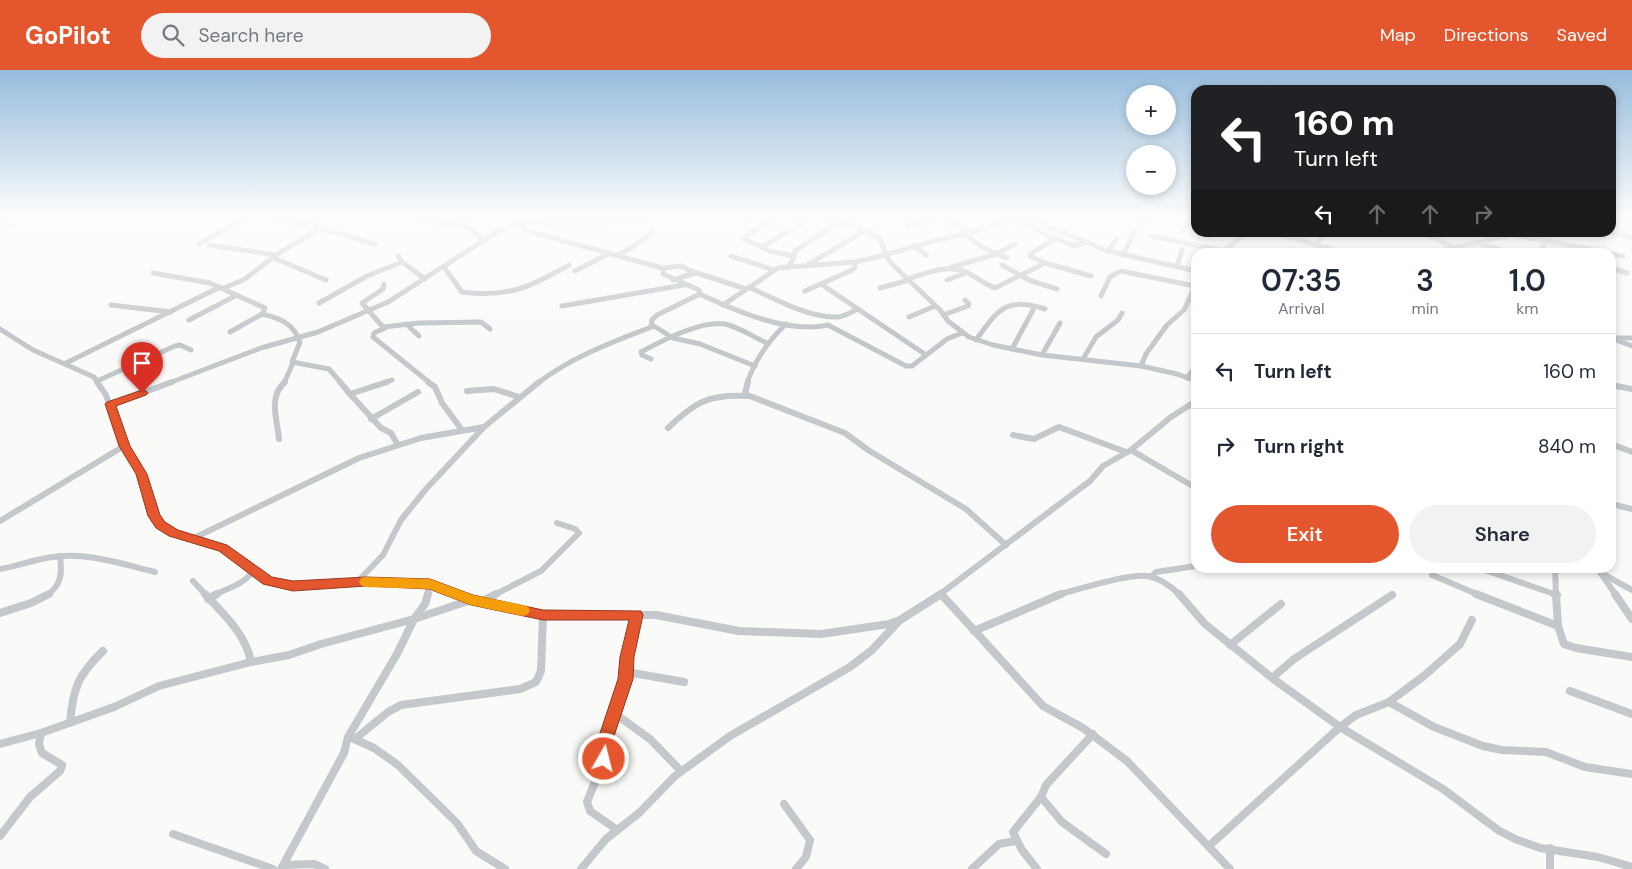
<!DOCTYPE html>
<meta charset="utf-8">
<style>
:root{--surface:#fff;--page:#f2f2f3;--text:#1f2937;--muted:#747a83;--line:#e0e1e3;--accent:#e4572e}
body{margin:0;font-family:"DM Sans",sans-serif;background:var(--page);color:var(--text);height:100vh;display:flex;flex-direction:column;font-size:19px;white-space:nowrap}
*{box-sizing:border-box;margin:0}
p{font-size:16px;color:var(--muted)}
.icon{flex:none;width:28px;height:28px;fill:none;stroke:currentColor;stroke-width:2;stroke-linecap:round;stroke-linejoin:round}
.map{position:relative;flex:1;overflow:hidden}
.details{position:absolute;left:1191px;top:178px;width:425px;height:325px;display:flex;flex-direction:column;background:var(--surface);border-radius:15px;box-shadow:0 2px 8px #0003}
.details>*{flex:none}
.top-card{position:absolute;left:1191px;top:15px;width:425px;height:152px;border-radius:15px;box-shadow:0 2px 8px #0003;background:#202124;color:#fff;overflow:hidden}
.buttons{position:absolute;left:1126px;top:15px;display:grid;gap:10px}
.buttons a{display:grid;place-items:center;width:50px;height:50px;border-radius:50%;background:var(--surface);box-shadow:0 2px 8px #0003;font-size:25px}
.pin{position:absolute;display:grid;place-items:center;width:42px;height:42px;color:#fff;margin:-51px -21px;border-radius:50% 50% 50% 0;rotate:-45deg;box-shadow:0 0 5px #0007}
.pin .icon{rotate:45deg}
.me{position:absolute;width:55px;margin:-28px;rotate:8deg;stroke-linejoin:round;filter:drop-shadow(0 0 4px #0008)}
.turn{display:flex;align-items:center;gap:18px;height:105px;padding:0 20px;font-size:22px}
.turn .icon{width:65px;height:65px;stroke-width:2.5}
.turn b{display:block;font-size:35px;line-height:42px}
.lanes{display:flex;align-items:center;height:48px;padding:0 20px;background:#0003;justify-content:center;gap:25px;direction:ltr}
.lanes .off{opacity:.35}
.eta{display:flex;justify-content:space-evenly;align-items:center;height:85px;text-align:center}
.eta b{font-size:30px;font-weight:600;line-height:35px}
.cta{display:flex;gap:10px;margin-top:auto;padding:10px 20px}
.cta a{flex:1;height:58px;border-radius:30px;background:var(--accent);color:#fff;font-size:20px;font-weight:600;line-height:58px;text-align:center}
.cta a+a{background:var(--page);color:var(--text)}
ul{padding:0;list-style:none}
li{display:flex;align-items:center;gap:15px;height:75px;padding:0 20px;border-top:1px solid var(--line)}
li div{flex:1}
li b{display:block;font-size:19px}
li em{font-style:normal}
header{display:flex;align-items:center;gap:30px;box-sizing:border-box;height:70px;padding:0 25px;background:var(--accent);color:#fff}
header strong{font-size:24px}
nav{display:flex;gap:28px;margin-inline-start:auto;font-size:18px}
.search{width:350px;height:45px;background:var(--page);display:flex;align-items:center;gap:12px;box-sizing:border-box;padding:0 18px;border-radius:28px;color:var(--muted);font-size:19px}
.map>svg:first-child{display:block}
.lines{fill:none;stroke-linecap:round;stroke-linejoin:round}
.major-casing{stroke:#b5babe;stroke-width:8}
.minor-far2{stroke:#c3c8cc;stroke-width:5}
.minor-far1{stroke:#c3c8cc;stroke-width:6}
.minor{stroke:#c3c8cc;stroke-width:8}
.major{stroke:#fff;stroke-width:5.5}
.route{fill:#e4572e;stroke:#94391e}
.slow{fill:#f59e0b}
</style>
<header>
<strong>GoPilot</strong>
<div class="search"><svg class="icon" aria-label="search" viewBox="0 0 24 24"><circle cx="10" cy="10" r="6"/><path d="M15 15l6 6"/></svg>Search here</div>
<nav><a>Map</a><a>Directions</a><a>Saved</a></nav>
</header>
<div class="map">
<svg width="1632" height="799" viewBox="0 0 1632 799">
<rect width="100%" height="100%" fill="#fafaf8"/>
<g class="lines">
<g class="major-casing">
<polyline id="major" points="0,157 17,148"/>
</g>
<g class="minor-far2">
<polyline points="414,148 470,158 484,171"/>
<polyline points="465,148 465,156"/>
<polyline points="824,148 861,158 880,169 889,191 940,240 948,251 969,267 993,275 1042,285 1141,296 1177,304 1196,311"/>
<polyline points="944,148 970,163"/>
<polyline points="1028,148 1108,181 1117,169"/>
<polyline points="1070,148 1073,149"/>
<polyline points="1616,148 1632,152"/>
<polyline points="1016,150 1055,169 1030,184 1030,186 1045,193 1091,206"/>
<polyline points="746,152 754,148"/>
<polyline points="517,153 643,151"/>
<polyline points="1142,153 1145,148"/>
<polyline points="909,155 935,148"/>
<polyline points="320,158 375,174"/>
<polyline points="1182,160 1194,148"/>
<polyline points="1274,162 1340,182"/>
<polyline points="1421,162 1455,178"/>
<polyline points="1611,162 1632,168"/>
<polyline points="964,164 982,177 1007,188"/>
<polyline points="1515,165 1606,182"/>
<polyline points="1151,166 1219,180"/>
<polyline points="1209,166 1212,162"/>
<polyline points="1055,168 1074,176 1087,172"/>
<polyline points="199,174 245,148"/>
<polyline points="1481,174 1509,182"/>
<polyline points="209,175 276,185"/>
<polyline points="1316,175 1325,162"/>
<polyline points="914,176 926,185"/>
<polyline points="762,177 743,168 776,148"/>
<polyline points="1108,181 1196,201"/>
<polyline points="1216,181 1225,180 1247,162"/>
<polyline points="1387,181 1389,182"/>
<polyline points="1435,182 1519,163"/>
<polyline points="1540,182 1546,171"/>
<polyline points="1611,184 1623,186"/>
<polyline points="617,185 631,178 652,163"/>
<polyline points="1123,185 1134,163"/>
<polyline points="398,186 402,192 425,209"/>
<polyline points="731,186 774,200"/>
<polyline points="793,186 770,181 762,177 810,148"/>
<polyline points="274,188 326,210"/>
<polyline points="809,194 866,160"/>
<polyline points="1002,195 1031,211 1057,219"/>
<polyline points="788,196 793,190 795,181 833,156 839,149"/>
<path d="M 444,197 L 462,222 C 507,228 531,217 569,195"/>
<polyline points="952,197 996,184 1015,174"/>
<polyline points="1177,197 1182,180"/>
<path d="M 662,198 L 664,200 L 663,204 L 699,220 L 700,224 C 736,241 788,264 828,255 L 906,296 L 912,296 L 947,269 L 962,263"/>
<polyline points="1611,198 1627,203"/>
<polyline points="575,201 610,183"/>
<polyline points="153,203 210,213 265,238 262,244 230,262"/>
<path d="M 908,209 C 928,202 950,193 970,204 C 979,209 986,215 995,218 L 1045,193"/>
<polyline points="673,210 695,203"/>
<polyline points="947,210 966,203"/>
<polyline points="384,214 383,219 362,233 383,257 419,253 481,252 490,259"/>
<polyline points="821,214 926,285"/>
<path d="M 749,217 C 772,228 810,248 836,247 C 844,247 851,242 858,239"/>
<polyline points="224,218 245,209 276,185 320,158 313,155 271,148"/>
<polyline points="880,218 909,210"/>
<polyline points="805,221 852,200 855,198 854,192"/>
<polyline points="1101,226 1110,207 1121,201 1195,216"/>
<polyline points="319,233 367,206 402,192"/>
<polyline points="111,235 171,242"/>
<polyline points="723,235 778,198 854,192 874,188 937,170 970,163 1001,152 1024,148"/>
<polyline points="562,236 684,215"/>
<path d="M 262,244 C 280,248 294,254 300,272 L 292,292 L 329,299 L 341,313"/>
<polyline points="943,245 968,236 969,234 965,230"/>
<polyline points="909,247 935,236"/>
<polyline points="189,250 235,226"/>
<polyline points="406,254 419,266"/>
<polyline points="651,256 652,250 657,245 700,224"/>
<polyline points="385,258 374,263 373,267 430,313"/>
<polyline points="0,259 33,280 94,307 98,313"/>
<polyline points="1611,268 1632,276"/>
<polyline points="1615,268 1632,268"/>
<path d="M 976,270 C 998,240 1005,226 1045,239"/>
<polyline points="1012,279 1033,240"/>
<polyline points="1042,285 1060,253"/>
<path d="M 651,289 L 642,285 L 641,282 C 661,271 702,250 725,254 C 739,257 753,267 767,273"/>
<polyline points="1083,289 1096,267 1118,250 1122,243"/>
<polyline points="66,293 220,217"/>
<polyline points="1141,296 1146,284 1167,255 1184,240 1196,214"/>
<polyline points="1187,308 1196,296"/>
<polyline points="97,311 175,276 180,275 191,280"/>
<polyline points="169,313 261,278 318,262 388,232 500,160 517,153 527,160 539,164 662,198 682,196 688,200 746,219"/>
<polyline points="284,313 293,293"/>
<polyline points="384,313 392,310"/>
<path d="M 538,313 C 573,286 613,272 654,256 L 673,268 L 700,274 L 755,296"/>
<path d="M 747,313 C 755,290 768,271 786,254"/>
</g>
<g class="minor-far1">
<polyline points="97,312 106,325 124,376 141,404 154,446 161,455 173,463 223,478 268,511 293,516 366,511 430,514 459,525"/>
<polyline points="340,312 350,324 387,312"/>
<polyline points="428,312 435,317 442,333 462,360"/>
<polyline points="748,312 745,323 747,325 845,363 868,380 966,439 1006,475"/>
<polyline points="1611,315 1632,319"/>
<polyline points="467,321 494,319 519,327"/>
<polyline points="350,324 381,358 391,363 398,375"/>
<polyline points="110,335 172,312"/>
<polyline points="371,349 418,322"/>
<path d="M 668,358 C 695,332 709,324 747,326"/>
<polyline points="1013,365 1034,369 1059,357 1126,382"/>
<path d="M 279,369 C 277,348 268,327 285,312"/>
<polyline points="1611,374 1632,382"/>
<polyline points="1131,380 1196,418"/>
<polyline points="1611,434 1632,439"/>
<polyline points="0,451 124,376"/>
<polyline points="192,469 359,388 421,368 484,357"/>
<polyline points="1479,498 1557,525"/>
<polyline points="1555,498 1556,525"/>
<polyline points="1597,498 1616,525"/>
<path d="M 0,499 C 18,496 35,489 53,487 C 87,482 122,494 155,502"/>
<polyline points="1603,504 1632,520"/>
<polyline points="1432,505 1479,525"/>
<polyline points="1151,507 1156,502 1196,496"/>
<polyline points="193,511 206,525"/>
<polyline points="356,513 383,485 401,450 426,419 484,357 539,312"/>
<path d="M 47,525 C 62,515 62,503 60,486"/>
<path d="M 214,525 C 228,518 246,514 253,500"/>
<polyline points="427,525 430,514"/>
<polyline points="494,525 541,501 579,463 575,459 557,453"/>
<polyline points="939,525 1090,411 1103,396 1131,380 1171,347 1196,331"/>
<path d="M 1056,525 C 1077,520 1126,504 1147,506 C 1158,507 1172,517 1180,525"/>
</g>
<g class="minor">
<path d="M 205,524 C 223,544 246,564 251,592"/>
<polyline points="455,524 471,530"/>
<polyline points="941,524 1043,636 1083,658 1127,691 1230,799"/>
<polyline points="1179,524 1205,554 1272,608 1340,657 1443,719 1498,760 1515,769 1540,778 1598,787 1632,797"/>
<polyline points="1476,524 1558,556"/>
<polyline points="1554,524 1557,525"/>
<polyline points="1556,524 1558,556 1564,574 1576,578 1632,587"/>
<polyline points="1615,524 1632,549"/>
<polyline points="208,529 217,524"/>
<polyline points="480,532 496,524"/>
<polyline points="0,543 31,533 49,524"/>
<polyline points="974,561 1061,524"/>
<polyline points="1230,575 1281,534"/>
<polyline points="627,602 684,612"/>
<polyline points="1272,608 1294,589 1392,525"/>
<polyline points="1570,621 1632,644"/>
<polyline points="1389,632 1434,657 1483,676 1502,680 1546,682 1585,697 1632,704"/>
<polyline points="614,643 650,669 681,701"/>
<path d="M 70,653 C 73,618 78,605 103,581"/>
<polyline points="1093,664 1046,715 1041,727 1062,752 1106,784"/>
<polyline points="352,668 374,678 398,695 457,753 476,781 505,799"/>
<polyline points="355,669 388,642 401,635 520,619 536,612 541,601 543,545"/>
<polyline points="0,674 41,663 114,637 159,616 251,592 289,585 321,574 414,549 471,530 543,545 656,545 739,561 821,564 889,554 900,550 941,524"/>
<polyline points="784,734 810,770 806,787 796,799"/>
<polyline points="616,759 590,741 587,732 604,689 607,667 626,609 627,587 637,545"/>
<polyline points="173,764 273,799"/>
<polyline points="0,766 30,727 60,701 62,695 42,683 39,674 41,663"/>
<polyline points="1209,776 1340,657 1356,645 1389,632 1425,605 1460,574 1472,550"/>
<polyline points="1550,778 1550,799"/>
<polyline points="284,795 314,794 325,799"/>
<polyline points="281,799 344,683 348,667 397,584 414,549 425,534 428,524"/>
<polyline points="581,799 606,769 639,743 675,706 730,666 850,597 872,580 900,550"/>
<polyline points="972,799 999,774 1016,771"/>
<polyline points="1037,799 1022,780 1013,762 1041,727"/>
</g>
<use href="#major" class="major"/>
</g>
<linearGradient id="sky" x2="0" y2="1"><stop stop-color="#96bcdc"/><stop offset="0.57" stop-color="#fdfdfc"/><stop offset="1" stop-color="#fdfdfc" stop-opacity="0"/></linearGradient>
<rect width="1632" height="260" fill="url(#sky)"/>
<polygon class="route" points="142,320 146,321 148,323 146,325 116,336 130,376 147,404 160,445 165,452 178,460 227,475 272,507 293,511 366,507 430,509 473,525 543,540 641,541 643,545 634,587 633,609 614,666 610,694 604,696 599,694 597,689 599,666 618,609 620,587 629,550 543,550 471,535 429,519 366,516 293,521 263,514 219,481 169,466 156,458 148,446 136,404 119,376 105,334 107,332"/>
<polygon class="slow" points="365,507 430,509 473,525 523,535 528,537 530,540 528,544 523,546 471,535 429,519 365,517 361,515 359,512 361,508"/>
</svg>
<div class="buttons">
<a>+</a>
<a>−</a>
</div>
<div class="pin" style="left:142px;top:323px;background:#d93025"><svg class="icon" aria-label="arrive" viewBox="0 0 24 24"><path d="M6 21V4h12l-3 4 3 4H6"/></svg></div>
<svg class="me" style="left:604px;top:689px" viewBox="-20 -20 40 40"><circle r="17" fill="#e4572e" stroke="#fff" stroke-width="3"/><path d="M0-11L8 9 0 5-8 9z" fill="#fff"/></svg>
<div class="top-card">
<div class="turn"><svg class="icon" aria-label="left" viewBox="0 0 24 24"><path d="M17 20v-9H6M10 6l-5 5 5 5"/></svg><div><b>160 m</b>Turn left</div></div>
<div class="lanes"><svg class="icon" aria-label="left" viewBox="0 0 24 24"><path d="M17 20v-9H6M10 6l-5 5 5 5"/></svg><svg class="icon off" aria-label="ahead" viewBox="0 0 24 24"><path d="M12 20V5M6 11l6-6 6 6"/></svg><svg class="icon off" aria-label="ahead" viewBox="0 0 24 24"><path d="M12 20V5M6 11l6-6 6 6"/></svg><svg class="icon off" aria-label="right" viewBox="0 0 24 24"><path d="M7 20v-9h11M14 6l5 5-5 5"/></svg></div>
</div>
<section class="details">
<div class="eta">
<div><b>07:35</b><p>Arrival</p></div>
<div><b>3</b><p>min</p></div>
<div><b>1.0</b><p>km</p></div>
</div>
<ul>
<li><svg class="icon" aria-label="left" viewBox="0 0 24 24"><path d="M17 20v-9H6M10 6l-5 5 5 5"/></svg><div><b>Turn left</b></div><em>160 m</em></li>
<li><svg class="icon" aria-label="right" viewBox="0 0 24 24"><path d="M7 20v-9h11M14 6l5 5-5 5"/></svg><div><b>Turn right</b></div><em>840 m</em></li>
</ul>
<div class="cta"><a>Exit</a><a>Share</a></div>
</section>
</div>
